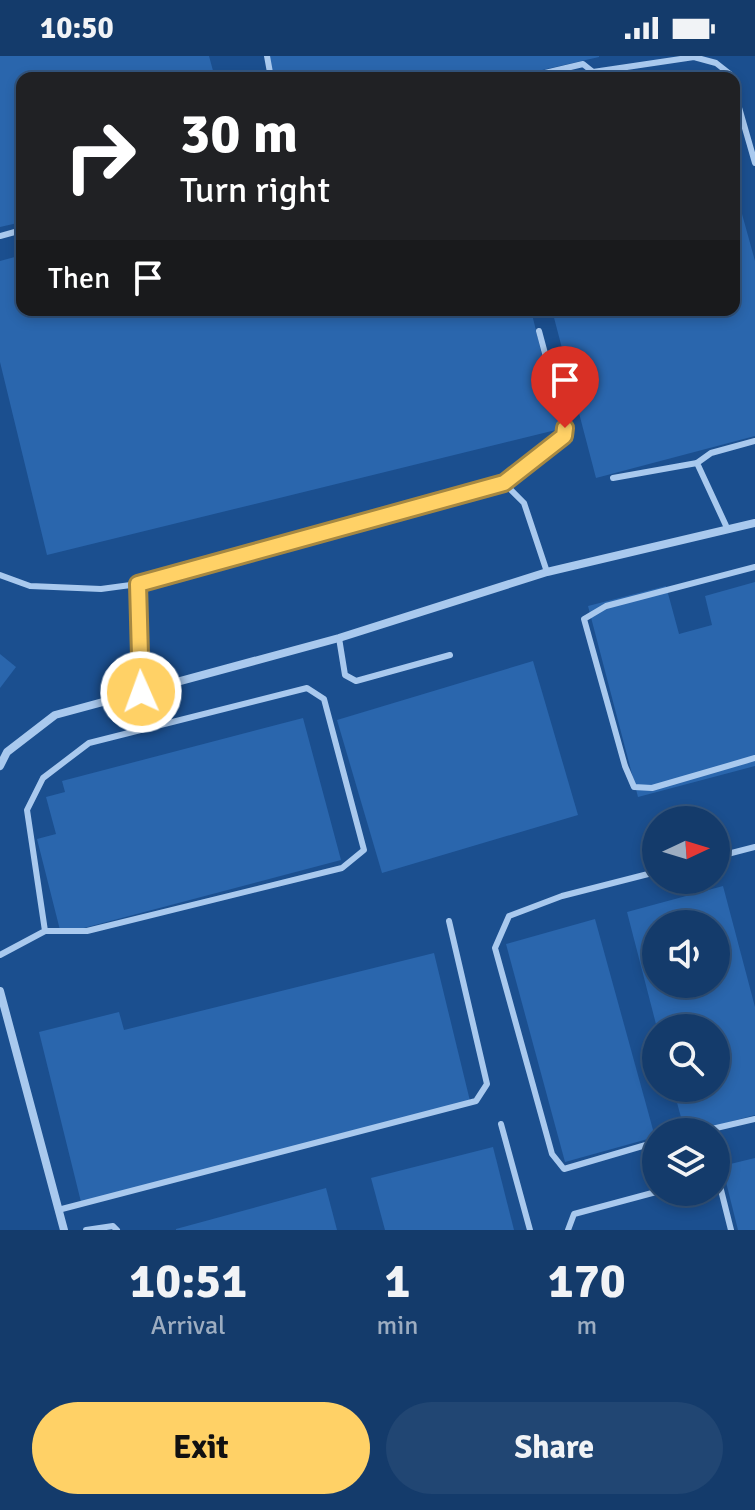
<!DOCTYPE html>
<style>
:root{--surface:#143b6b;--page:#214673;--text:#f1f3f6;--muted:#9dadc1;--line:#33557e;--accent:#ffd166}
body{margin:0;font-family:Signika,sans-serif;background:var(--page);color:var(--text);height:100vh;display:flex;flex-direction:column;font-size:30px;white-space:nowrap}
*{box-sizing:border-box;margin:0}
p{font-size:26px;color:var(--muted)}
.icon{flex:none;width:44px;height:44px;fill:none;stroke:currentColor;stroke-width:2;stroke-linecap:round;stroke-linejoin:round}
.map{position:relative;height:1174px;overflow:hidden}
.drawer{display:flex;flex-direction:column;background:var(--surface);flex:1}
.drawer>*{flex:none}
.hud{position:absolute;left:16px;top:16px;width:724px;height:244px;border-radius:16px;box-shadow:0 4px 12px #0003,0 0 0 2px var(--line);background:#202124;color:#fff;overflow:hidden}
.needle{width:52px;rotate:86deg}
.buttons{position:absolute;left:642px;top:750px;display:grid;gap:16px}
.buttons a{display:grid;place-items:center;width:88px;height:88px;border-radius:50%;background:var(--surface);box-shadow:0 4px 12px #0003,0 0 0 2px var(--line);font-size:40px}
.pin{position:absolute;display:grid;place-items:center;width:68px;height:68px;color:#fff;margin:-82px -34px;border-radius:50% 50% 50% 0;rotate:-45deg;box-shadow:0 0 8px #0007}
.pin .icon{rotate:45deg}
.me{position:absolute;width:88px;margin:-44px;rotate:358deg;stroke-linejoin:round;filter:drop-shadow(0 0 6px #0008)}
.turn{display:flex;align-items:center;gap:28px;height:168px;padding:0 32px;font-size:36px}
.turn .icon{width:104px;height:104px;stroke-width:2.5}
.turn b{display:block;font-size:56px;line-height:68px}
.then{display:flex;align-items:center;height:76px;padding:0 32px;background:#0003;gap:16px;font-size:30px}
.eta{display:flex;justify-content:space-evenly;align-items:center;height:136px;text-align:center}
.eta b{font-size:48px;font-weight:700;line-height:56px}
.cta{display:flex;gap:16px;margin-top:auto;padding:16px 32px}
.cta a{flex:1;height:92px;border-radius:48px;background:var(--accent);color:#111;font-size:32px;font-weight:700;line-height:92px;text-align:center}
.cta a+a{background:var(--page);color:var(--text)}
.status{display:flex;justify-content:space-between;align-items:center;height:56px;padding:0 40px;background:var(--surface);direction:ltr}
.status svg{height:22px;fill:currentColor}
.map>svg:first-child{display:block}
.building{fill:#2a66ad;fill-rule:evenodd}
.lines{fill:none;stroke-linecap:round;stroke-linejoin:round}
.lane{stroke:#a9c9ee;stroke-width:6}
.street{stroke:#a9c9ee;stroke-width:8}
.route-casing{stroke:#a68842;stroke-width:20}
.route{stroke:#ffd166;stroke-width:14}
</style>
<div class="status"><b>10:50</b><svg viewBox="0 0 49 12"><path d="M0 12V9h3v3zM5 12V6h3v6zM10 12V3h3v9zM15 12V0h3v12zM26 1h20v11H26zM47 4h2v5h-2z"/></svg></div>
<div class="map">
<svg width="755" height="1174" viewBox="0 0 755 1174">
<rect width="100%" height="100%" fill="#1b4f8f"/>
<g class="building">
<polygon points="0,0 209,0 215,22 22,22 22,166 0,171"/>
<polygon points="269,0 599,0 599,1 507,22 274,22"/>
<polygon points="734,129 755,205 755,380 596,422 552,254 734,254"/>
<polygon points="22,199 22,254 531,254 560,373 47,499 0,306 0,205"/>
<polygon points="755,526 755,710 638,741 588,550 666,530 679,578 712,569 705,540"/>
<polygon points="0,598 16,611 0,632"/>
<polygon points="533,605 578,759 382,817 337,664"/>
<polygon points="303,662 341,804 61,878 37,783 56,778 46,741 65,736 62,725"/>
<path d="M 723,830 L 755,951 L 755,1059 L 693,1076 L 685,1076 L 673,1032 L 716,1032 L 716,972 L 657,972 L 627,856 ZM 656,868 L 716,868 L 716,928 L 656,928 Z"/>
<polygon points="595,863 655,1081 565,1106 506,888"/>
<polygon points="434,897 471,1049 81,1146 39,976 119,956 124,974"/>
<polygon points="493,1091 514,1174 385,1174 371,1122"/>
<polygon points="755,1102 755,1174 738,1174 722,1110"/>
<polygon points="326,1132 337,1174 176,1174 176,1173"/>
</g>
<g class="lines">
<g class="lane">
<polyline points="267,0 271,22"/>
<polyline points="524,22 583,8 593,16 694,1 716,7 730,18 731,22"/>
<polyline points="734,34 755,107"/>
<polyline points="0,180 22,174"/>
<polyline points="613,422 697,407"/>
<polyline points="504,427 564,380 565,372 539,275"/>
<polyline points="728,474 697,407 711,397 755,385"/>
<polyline points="755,511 606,550 584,563 625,710 634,731 652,732 755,702"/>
<polyline points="0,519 30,530 101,533 138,528 504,427 524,447 547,516"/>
<polyline points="138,528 141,636"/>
<polyline points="339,582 345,619 356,625 450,599"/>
<polyline points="716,801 755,791"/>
<polyline points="656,816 562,840 509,860 495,892 552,1098 564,1113 656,1086"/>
<polyline points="0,899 45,875 87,875 342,812 364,794 324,643 307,632 89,687 43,722 27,754 45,875"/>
<polyline points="501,1068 530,1174"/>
<polyline points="699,1076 755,1063"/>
<polyline points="718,1122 731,1174"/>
<polyline points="58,1154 476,1045 487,1028 449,865"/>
<polyline points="86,1174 113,1170 117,1174"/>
<polyline points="568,1174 574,1158 656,1136"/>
</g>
<g class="street">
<polyline points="0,710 7,696 55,659 339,582 547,516 755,467"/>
<polyline points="0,935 64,1174"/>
</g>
</g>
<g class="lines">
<g class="route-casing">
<polyline id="route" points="141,636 138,528 504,427 564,380 565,372"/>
</g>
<use href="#route" class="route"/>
</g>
</svg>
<div class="buttons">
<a><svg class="needle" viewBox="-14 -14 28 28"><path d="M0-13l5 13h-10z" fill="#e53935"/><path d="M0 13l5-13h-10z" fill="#9dadc1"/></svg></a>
<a><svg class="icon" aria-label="sound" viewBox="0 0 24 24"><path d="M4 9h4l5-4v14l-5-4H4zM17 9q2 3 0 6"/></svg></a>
<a><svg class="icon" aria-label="search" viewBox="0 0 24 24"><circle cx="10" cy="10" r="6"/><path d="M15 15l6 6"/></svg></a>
<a><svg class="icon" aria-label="layers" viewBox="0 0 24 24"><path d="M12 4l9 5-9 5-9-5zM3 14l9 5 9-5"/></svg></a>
</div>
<div class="pin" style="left:565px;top:372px;background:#d93025"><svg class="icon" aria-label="arrive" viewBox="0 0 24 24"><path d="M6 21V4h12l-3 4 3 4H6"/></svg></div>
<svg class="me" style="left:141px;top:636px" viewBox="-20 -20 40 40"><circle r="17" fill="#ffd166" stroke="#fff" stroke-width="3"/><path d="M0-11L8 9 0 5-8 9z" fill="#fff"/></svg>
<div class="hud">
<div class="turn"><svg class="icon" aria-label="right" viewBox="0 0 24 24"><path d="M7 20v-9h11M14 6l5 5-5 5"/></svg><div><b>30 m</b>Turn right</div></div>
<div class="then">Then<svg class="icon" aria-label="arrive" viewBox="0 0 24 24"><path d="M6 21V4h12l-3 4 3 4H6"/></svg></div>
</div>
</div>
<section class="drawer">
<div class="eta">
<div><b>10:51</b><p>Arrival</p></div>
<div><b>1</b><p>min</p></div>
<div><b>170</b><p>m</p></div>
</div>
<div class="cta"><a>Exit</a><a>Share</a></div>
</section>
